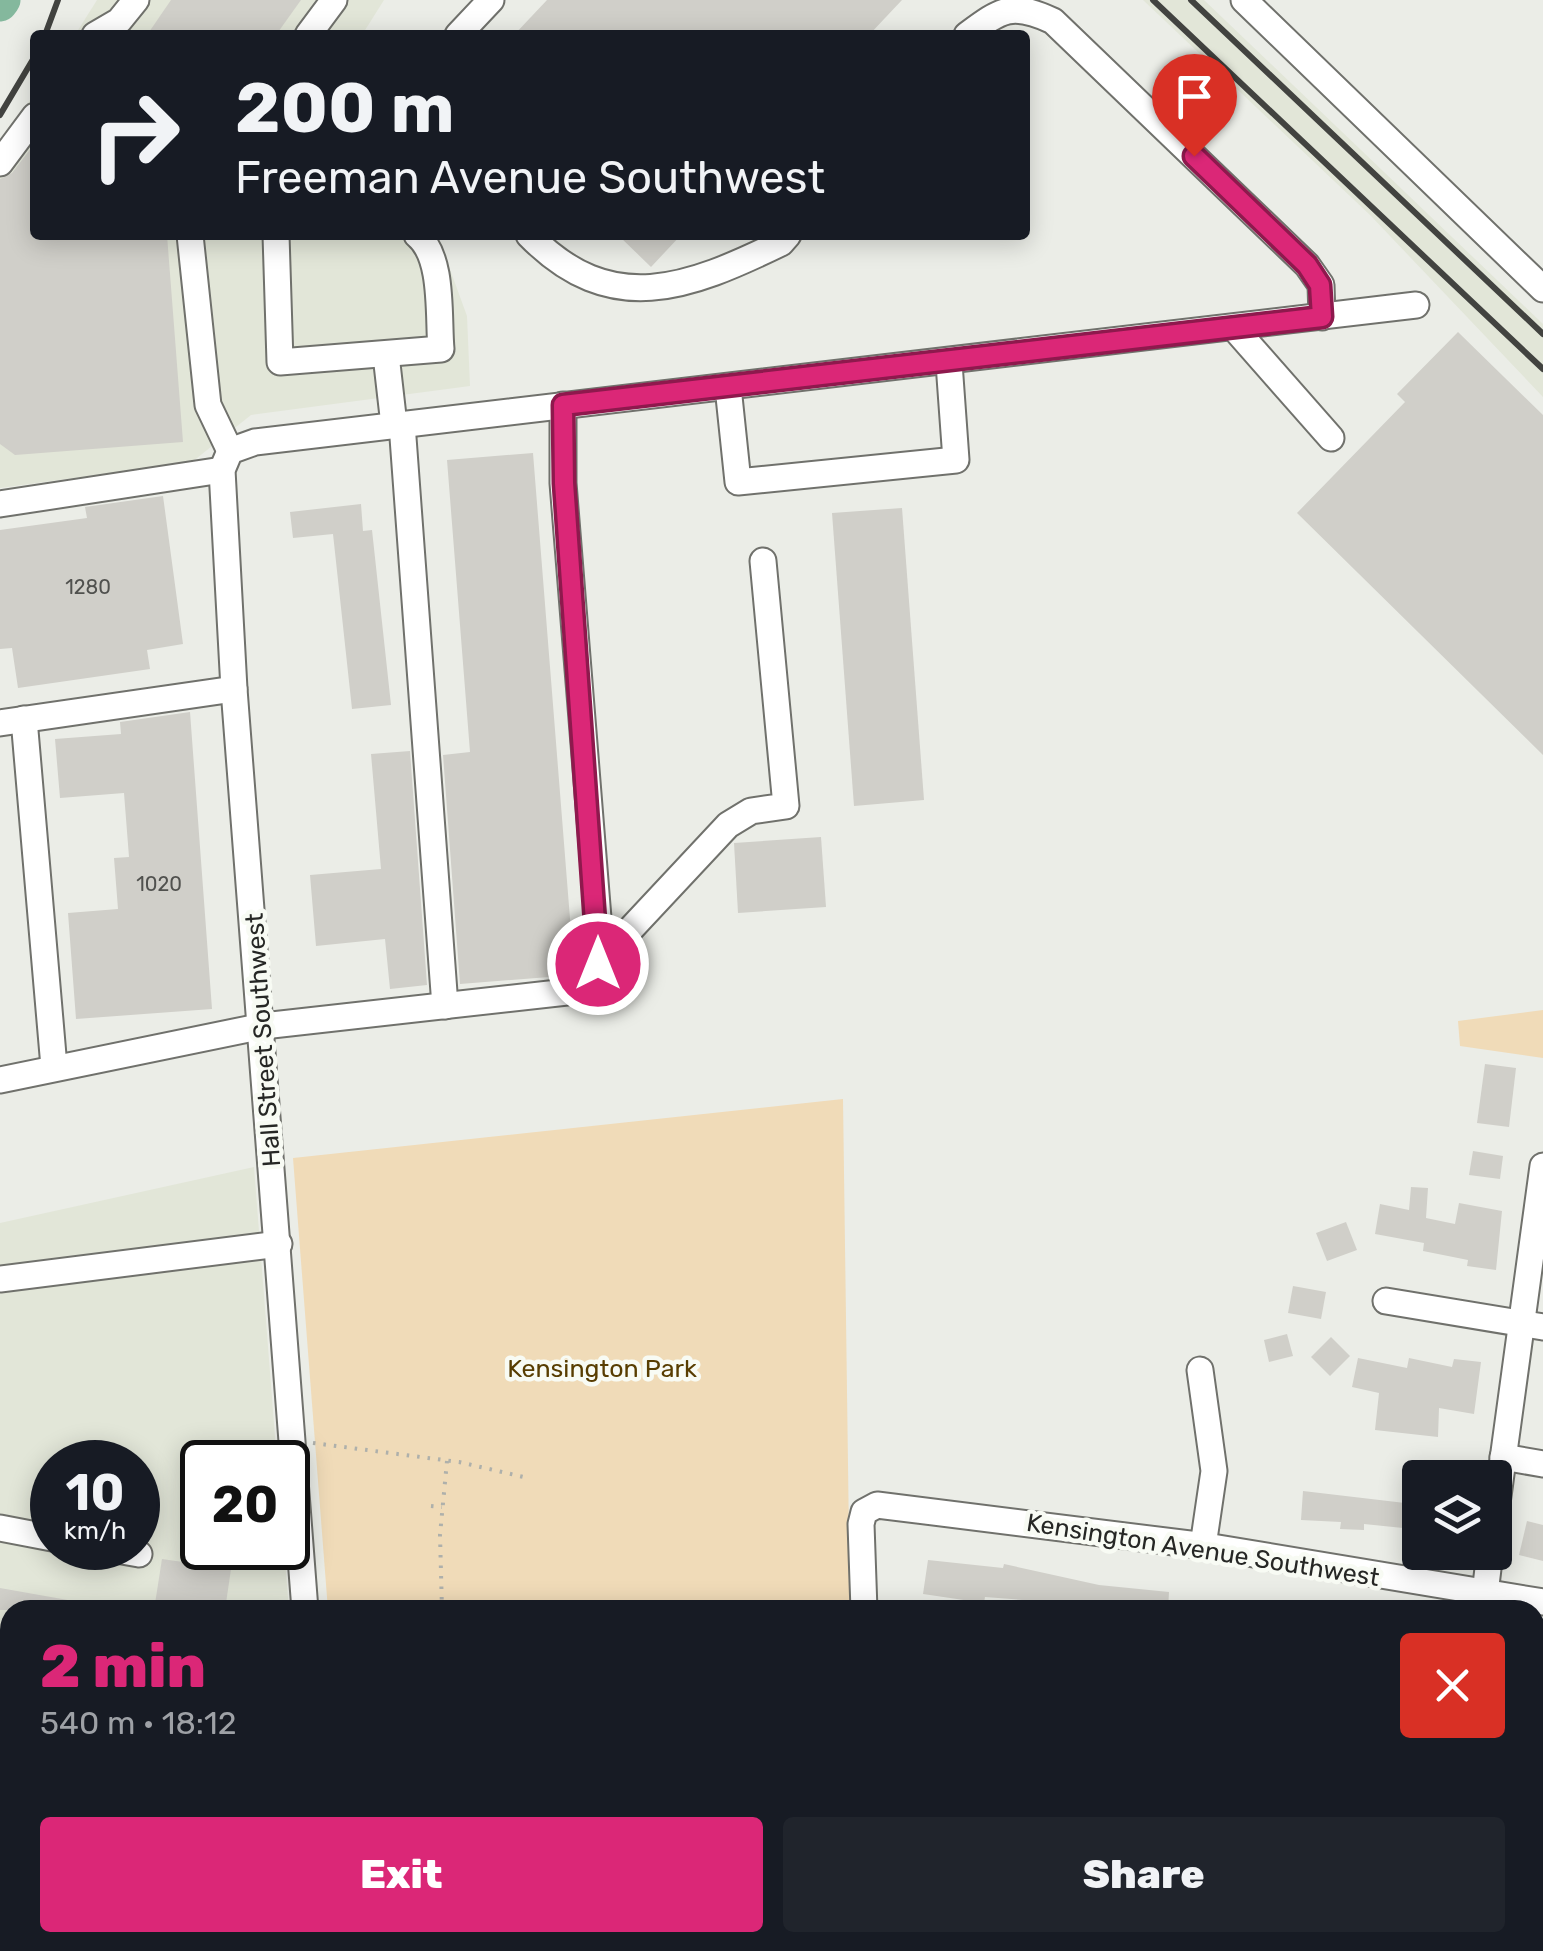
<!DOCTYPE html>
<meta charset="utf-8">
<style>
:root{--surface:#171b24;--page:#20242c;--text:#f1f3f6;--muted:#9ea1a6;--accent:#db2777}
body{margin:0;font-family:Rubik,sans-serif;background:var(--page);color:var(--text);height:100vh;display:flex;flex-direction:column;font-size:38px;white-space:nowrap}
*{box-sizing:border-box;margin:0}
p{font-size:32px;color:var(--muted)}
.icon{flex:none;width:55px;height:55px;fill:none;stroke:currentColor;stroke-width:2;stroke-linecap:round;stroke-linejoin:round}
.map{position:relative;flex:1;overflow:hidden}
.details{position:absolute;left:0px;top:1600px;width:1545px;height:352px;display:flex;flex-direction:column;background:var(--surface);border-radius:30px 30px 0 0;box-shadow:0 5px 25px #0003}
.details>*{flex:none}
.hud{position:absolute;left:30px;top:30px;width:1000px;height:210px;border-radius:10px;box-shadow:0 5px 25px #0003;background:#171b24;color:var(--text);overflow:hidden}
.fabs{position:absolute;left:1402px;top:1460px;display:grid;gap:20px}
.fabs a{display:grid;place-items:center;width:110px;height:110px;border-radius:10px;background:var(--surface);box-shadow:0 5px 25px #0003;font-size:50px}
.speed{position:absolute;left:30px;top:1440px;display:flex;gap:20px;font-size:50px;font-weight:700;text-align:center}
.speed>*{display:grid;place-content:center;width:130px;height:130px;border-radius:50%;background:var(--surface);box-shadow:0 5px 25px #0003;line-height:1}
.speed small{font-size:25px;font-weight:400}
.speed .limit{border:5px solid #111;border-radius:15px;background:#fff;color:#111}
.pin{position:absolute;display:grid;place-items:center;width:85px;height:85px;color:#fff;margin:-102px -42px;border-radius:50% 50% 50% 0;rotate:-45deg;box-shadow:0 0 10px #0007}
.pin .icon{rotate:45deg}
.me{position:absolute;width:110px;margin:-55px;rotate:0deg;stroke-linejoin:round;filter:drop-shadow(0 0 8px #0008)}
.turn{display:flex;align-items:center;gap:35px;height:210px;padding:0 40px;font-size:45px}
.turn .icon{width:130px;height:130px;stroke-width:2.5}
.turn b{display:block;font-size:70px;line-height:85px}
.round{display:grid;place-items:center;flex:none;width:105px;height:105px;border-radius:10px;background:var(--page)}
.summary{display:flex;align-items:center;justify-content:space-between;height:170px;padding:0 40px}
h1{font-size:60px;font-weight:800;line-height:75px;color:var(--accent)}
.button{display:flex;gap:20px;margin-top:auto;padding:20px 40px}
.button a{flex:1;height:115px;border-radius:10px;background:var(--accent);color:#fff;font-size:40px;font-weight:800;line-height:115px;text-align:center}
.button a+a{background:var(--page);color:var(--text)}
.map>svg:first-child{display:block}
.built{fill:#e2e6d8;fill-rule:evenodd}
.green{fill:#f0dbb8}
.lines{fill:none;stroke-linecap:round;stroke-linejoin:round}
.river{stroke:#84b89d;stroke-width:35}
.building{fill:#d0cfc9}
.minor-casing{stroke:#70716c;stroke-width:29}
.path{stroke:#aeb0ab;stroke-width:4;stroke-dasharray:2.5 8;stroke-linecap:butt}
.minor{stroke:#fff;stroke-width:25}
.rail{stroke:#424340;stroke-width:6}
.route-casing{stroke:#8e194d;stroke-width:25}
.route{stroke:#db2777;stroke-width:18}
.labels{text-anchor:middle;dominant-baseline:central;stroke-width:9;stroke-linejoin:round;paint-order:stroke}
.number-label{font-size:20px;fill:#50514e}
.street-label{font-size:25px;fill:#262725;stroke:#f8fbf4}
.park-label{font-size:25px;fill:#583d01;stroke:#f8fbf4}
</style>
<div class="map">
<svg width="1543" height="1951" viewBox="0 0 1543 1951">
<rect width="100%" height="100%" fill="#ebede7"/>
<g class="built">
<polygon points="97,0 384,0 362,35 75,35"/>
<polygon points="1143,0 1204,0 1543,324 1543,397 1371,216"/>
<polygon points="35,93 35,235 432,235 440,242 467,316 470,386 251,415 192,462 0,488 0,140"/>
<path d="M 254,1167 L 277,1462 L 202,1462 L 202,1548 L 284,1548 L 289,1610 L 10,1610 L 10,1942 L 314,1942 L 315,1951 L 0,1951 L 0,1223 ZM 52,1462 L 138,1462 L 138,1548 L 52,1548 Z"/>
</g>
<g class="green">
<polygon points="1543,1010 1543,1058 1460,1046 1458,1021"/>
<polygon points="843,1099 850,1610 328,1610 293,1158"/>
</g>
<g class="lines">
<polyline class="river" points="0,4 3,0"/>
</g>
<g class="building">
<polygon points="171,0 301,0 276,35 147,35"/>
<polygon points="547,0 902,0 869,35 514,35"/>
<polygon points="35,143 35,235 167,235 183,442 15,455 0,444 0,179 12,173"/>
<polygon points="618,235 681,235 651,267"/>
<polygon points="1458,332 1543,415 1543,755 1297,513 1405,402 1397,394"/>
<polygon points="533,453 574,969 562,976 460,984 443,755 470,752 447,460"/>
<polygon points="163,496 183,644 147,650 150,669 18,688 12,648 0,649 0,530 87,518 85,507"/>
<polygon points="361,504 363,531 372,530 391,705 352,709 333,534 293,538 290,512"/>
<polygon points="902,508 924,800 854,806 832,513"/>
<polygon points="190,712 212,1009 76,1019 68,913 118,909 114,858 129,857 124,793 60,798 55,739 121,734 120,722"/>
<polygon points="410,751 427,985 390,989 385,939 316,946 310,875 381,869 371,754"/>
<polygon points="821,837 826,907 738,913 734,843"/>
<polygon points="1485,1064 1516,1068 1509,1127 1477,1123"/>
<polygon points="1473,1151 1503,1156 1500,1179 1469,1175"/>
<polygon points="1411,1187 1428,1188 1426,1218 1455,1224 1459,1203 1502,1211 1496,1270 1467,1266 1468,1260 1423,1251 1424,1243 1375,1234 1380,1204 1409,1210"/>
<polygon points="1346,1222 1357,1250 1327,1261 1316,1233"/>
<polygon points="1293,1286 1326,1292 1321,1319 1288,1313"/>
<polygon points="1287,1334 1293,1356 1269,1362 1264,1340"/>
<polygon points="1331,1337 1350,1356 1330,1376 1311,1357"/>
<polygon points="1358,1358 1407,1368 1409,1358 1452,1367 1454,1359 1481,1362 1474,1414 1439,1408 1438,1437 1375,1430 1379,1393 1352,1387"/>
<polygon points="1303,1491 1405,1503 1403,1528 1364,1524 1364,1530 1340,1529 1341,1522 1301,1520"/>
<polygon points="1527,1521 1543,1525 1543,1561 1519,1555"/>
<polygon points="162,1559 231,1569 225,1610 154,1610"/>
<polygon points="928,1560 1003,1568 1004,1564 1099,1585 1169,1592 1168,1610 1106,1610 1060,1603 1059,1608 1023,1600 985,1597 984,1603 923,1594"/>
<polygon points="0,1588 79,1602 79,1610 0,1610"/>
</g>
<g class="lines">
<g class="minor-casing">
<g id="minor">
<polyline points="1244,0 1543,289"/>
<polyline points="95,35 119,21 136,0"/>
<polyline points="308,35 334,0"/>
<polyline points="458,35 491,0"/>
<path d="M 967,35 C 1002,9 1012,2 1053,21 L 1307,265 L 1321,285 L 1322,317"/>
<polyline points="0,163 35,116"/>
<polyline points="190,235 208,405 230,451"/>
<path d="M 276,235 L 280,362 L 441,349 C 438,317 444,257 417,235"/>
<path d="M 529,235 C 611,319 688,288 781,243 L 788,235"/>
<polyline points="1235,329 1331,438"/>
<polyline points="386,355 394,425"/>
<polyline points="728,387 738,482 956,460 949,363"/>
<polyline points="402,424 445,1006"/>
<polyline points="0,504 222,470"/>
<polyline points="24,719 54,1067"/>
<polyline points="0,723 234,689"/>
<polyline points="598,964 728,825 751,811 786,806 763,561"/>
<polyline points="0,1080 263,1026 567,992 593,976 600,943 563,483 563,405"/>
<polyline points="0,1279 279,1244"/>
<polyline points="1386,1301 1543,1327"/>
<polyline points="1200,1370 1214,1471 1203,1546"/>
<polyline points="1503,1457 1543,1464"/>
<polyline points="1495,1518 1543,1166"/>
<polyline points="0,1528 52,1538"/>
<polyline points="105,1548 139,1554"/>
<polyline points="305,1610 234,689 222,470 230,451 255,442 1416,305"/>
<polyline points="864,1610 861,1524 864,1512 877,1505 1206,1546 1543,1602"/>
<polyline points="1483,1610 1490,1552"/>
<polyline points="1535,1737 1543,1738"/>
<polyline points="1535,1876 1543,1877"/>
<polyline points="346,1942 378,1947 378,1951"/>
<polyline points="916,1942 918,1951"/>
<polyline points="1060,1942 1124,1951"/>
<polyline points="1437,1951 1438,1942"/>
</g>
</g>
<g class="path">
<polyline points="313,1443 459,1462 528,1478"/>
<polyline points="431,1506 442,1507"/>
<polyline points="442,1610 440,1535 447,1461"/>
</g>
<use href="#minor" class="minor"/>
<g class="rail">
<polyline points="1153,0 1543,369"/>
<polyline points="1191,0 1543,334"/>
<polyline points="45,35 58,0"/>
<polyline points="0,115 35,56"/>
</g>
</g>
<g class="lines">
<g class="route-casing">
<polyline id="route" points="598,964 564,483 563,405 1322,317 1320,285 1307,265 1194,156"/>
</g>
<use href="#route" class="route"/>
</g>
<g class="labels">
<g class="number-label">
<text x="88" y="587">1280</text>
<text x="159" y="884">1020</text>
</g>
<g class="street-label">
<text transform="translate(263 1040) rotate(-94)">Hall Street Southwest</text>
<text transform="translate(1203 1550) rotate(9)">Kensington Avenue Southwest</text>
</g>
<g class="park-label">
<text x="602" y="1368">Kensington Park</text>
</g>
</g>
</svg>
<div class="fabs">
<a><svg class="icon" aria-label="layers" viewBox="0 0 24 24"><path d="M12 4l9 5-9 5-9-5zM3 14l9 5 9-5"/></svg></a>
</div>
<div class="speed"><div>10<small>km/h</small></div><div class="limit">20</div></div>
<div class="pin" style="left:1194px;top:156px;background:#d93025"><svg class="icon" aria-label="arrive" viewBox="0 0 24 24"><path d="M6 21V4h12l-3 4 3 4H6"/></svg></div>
<svg class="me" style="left:598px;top:964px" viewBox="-20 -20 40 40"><circle r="17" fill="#db2777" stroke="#fff" stroke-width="3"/><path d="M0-11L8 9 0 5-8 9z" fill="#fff"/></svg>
<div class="hud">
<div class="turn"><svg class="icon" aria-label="right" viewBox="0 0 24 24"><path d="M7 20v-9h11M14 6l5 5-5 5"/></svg><div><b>200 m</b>Freeman Avenue Southwest</div></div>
</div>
<section class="details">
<div class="summary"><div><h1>2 min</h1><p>540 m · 18:12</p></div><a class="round" style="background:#d93025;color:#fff"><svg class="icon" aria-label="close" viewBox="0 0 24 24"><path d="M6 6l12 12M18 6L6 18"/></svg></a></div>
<div class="button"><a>Exit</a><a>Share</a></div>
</section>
</div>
